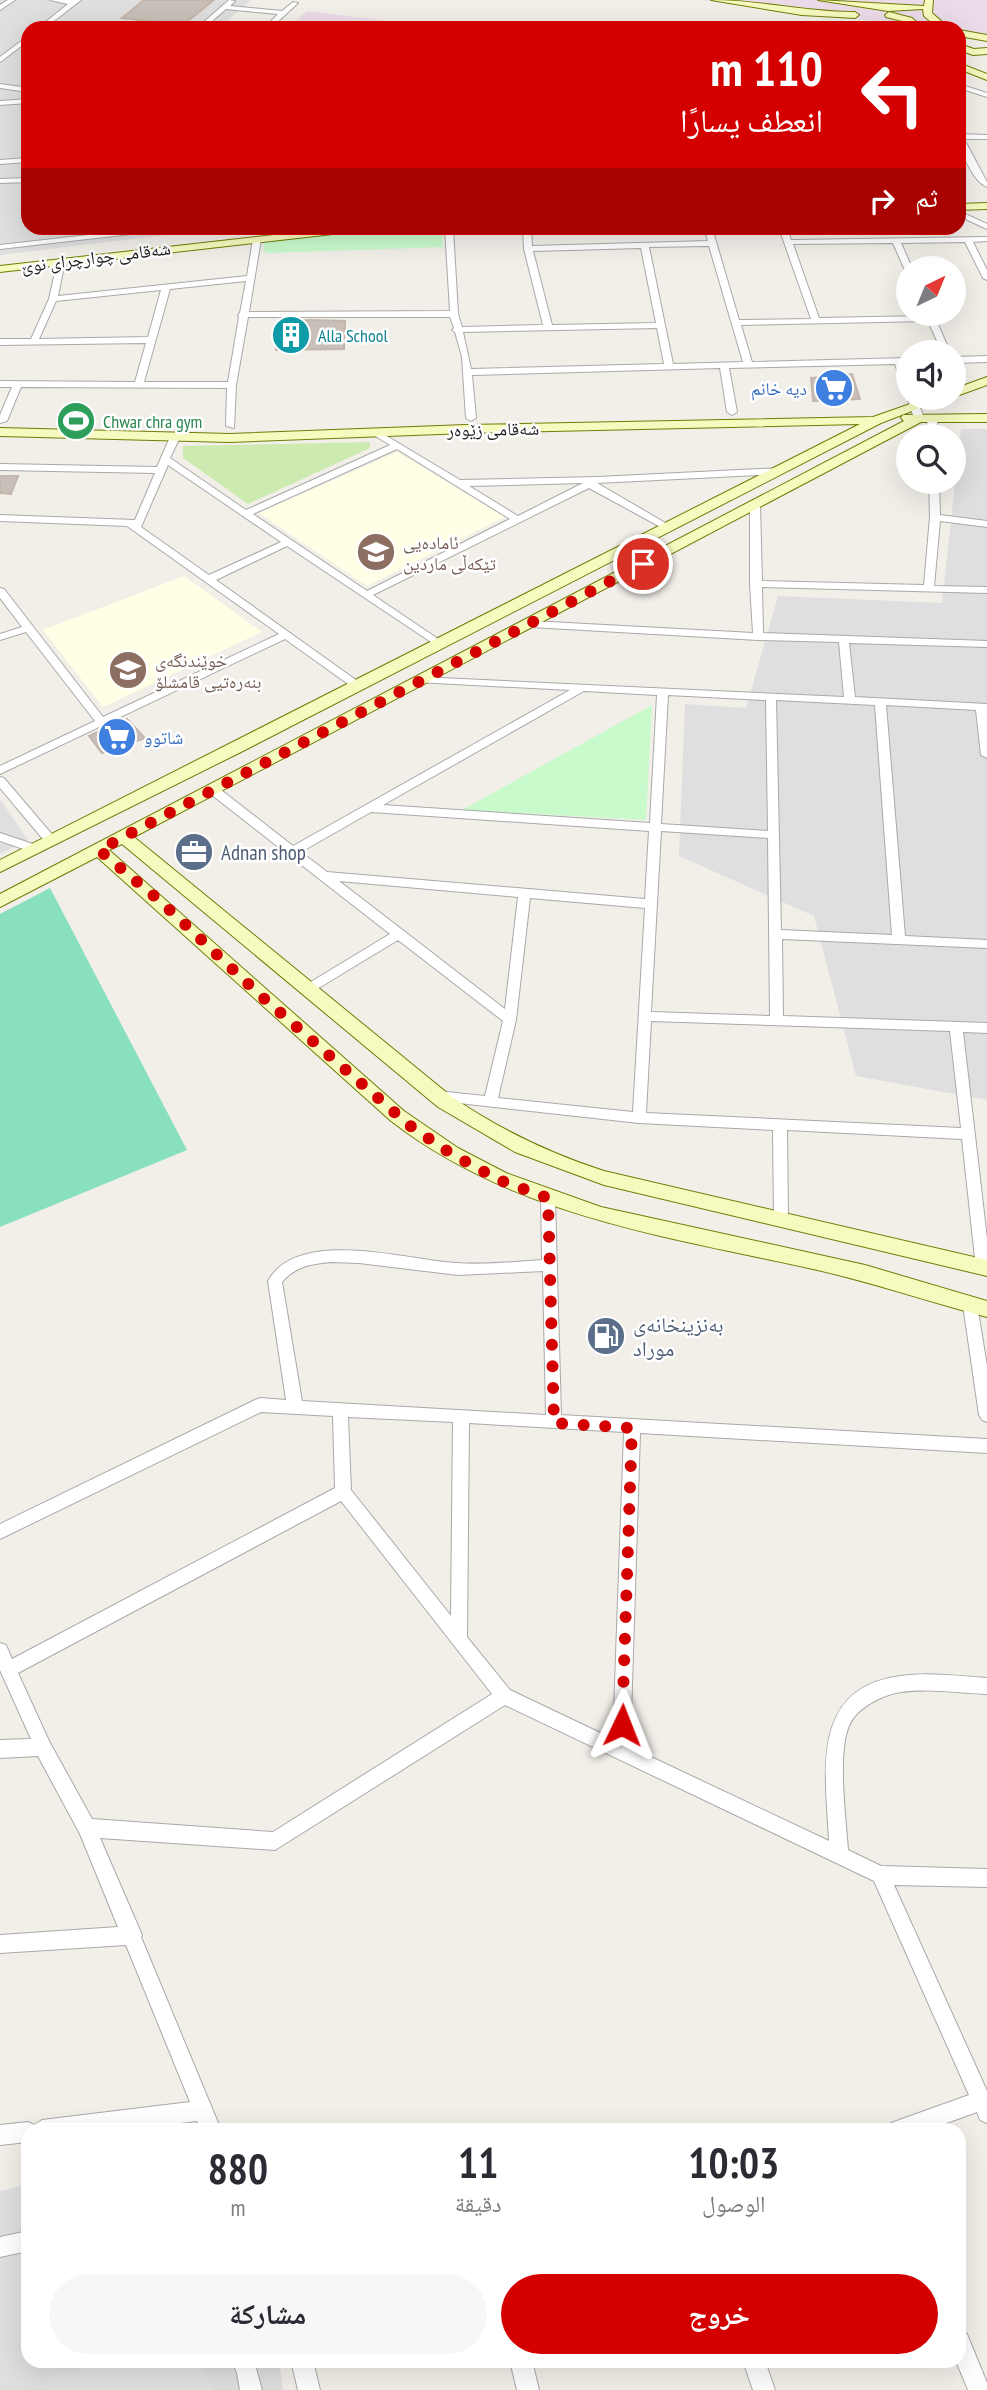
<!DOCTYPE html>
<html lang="ar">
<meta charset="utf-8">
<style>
:root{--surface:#fff;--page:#f7f7f7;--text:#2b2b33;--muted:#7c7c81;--accent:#d40000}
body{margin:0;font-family:"PT Sans Narrow","Noto Naskh Arabic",sans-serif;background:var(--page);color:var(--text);direction:rtl;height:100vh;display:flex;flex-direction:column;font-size:26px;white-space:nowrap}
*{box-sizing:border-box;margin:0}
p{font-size:23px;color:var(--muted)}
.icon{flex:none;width:38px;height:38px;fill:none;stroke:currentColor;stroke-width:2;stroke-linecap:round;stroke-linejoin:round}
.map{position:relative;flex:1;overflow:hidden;direction:ltr}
.sheet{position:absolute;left:21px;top:2123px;width:945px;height:245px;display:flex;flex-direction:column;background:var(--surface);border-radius:21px;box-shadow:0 7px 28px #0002;direction:rtl}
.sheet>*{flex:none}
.guide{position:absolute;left:21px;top:21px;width:945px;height:214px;border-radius:21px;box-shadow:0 7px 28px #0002;direction:rtl;background:#d40000;color:#fff;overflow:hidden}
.needle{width:46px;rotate:43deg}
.tools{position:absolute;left:896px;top:256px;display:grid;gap:14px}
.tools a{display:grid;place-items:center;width:70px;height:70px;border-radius:50%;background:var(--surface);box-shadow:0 7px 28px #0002;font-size:35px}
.pin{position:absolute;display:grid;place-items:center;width:60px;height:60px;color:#fff;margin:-30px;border:4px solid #fff;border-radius:50%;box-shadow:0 2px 7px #0007}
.me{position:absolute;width:77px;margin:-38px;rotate:2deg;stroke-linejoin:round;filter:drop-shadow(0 0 5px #0008)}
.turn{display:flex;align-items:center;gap:24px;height:147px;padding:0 28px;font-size:32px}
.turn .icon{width:91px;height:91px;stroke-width:2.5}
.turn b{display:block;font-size:49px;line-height:60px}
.then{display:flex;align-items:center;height:66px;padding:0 28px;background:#0003;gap:14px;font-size:26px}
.eta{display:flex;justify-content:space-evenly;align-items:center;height:119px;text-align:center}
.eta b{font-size:42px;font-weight:800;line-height:49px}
.action{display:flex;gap:14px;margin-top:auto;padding:14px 28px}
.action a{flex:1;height:80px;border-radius:42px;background:var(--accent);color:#fff;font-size:28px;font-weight:800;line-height:80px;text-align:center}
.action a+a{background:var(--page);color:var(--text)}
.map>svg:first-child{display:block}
.residential{fill:#e0dfdf}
.industrial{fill:#ebdbe8}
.education{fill:#ffffe5}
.grass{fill:#cdebb0}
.park{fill:#c8facc}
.pitch{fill:#88e0be}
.parking{fill:#e2e2e2}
.building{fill:#c7bfb8;stroke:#c4b6ab;stroke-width:2}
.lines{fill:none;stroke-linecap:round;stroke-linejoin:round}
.street-casing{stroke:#a9a9a9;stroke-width:2}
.secondary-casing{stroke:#707d05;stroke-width:2}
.street{fill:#fff;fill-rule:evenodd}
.secondary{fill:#f7fabf;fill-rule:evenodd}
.route{stroke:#d40000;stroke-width:12;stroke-dasharray:0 21.6}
.labels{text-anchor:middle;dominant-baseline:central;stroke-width:5;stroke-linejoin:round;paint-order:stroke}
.far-street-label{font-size:18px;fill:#222;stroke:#fff}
.far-culture-label{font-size:18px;fill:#0d838f;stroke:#fff;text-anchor:start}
.far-shop-label{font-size:18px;fill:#366cbe;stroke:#fff;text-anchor:end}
.far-leisure-label{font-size:18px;fill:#27864d;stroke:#fff;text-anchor:start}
.far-education-label{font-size:18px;fill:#785e54;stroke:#fff;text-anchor:start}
.service-label{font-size:21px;fill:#4e5e75;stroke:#fff;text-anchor:start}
</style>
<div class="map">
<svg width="987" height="2390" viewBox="0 0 987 2390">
<rect width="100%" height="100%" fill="#f2efe9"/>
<g class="residential">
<polygon points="0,0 251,0 219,28 28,28 28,228 224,228 0,255"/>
<polygon points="961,429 987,429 987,1100 856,1076 814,916 679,856 685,704 746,708 778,596 942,603"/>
<polygon points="0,799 28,840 0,854"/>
<polygon points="28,2184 28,2361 279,2361 283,2390 0,2390 0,2191"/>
</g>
<g class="industrial">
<polygon points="701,0 987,0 987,37 959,32 959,28 932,28"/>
<polygon points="307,11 446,28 288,28"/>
</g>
<g class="education">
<polygon points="397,452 505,517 367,586 259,513"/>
<polygon points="184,576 262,632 103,707 43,630"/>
</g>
<polygon class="grass" points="370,442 370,448 248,504 183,458 183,446"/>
<g class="park">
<polygon points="365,228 442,228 443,247 268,253 264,251 263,239"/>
<polygon points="652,705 646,820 462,810"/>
</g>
<polygon class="pitch" points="50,888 187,1150 0,1227 0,914"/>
<polygon class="parking" points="116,2361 202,2361 213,2390 47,2390 47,2377"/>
<g class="building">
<polygon points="144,0 214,0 183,25 122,18"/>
<polygon points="311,320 345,321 344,349 276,350 277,322"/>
<polygon points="852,374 860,399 813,401 811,378"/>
<polygon points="0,476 18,476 11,494 0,493"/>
<polygon points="127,719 145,738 102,753 89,736"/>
</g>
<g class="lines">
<g class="street-casing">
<g id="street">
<polygon points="8,0 15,0 0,10 0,5"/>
<polygon points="50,0 81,0 45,28 38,28 68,4"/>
<polygon points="229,0 235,1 230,6 282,11 293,2 298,3 271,28 264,28 278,14 226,9 204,28 197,28"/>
<polygon points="28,36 28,41 0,62 0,57"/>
<polygon points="0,84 28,88 28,92 0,88"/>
<polygon points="959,84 987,93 987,97 959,88"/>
<polygon points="28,99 28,103 0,105 0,101"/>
<path d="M 959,134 L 987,135 L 987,139 L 964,139 L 987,182 L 987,187 C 972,181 959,149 959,134 Z"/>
<polygon points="28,158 28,162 0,164 0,160"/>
<polygon points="28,178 28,182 0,183 0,179"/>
<polygon points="959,211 987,224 987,229 959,216"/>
<polygon points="150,228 170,228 166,230 0,249 0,245"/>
<path d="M 445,228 L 453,228 L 458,314 L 462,327 L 543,325 L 524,249 L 523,228 L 531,228 L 532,246 L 708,241 L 704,228 L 712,228 L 739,320 L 811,319 L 779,228 L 787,228 L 791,240 L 987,237 L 987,241 L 973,242 L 987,270 L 987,280 L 983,278 L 965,242 L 901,243 L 912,268 L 908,268 L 908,270 L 904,268 L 893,243 L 793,244 L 819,318 L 926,316 L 925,313 L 933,313 L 950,352 L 942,352 L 928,321 L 741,325 L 752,362 L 908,358 L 908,364 L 903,364 L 908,378 L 908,393 L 904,390 L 895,364 L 729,368 L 737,412 L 732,415 L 727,412 L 720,368 L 472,375 L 476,418 L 471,421 L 466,418 L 462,357 L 455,332 L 452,330 L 454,328 L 450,317 L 248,317 L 236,385 L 234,428 L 226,426 L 227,388 L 21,387 L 7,421 L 0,423 L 0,415 L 12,387 L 0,387 L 0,381 L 135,382 L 146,343 L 0,345 L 0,339 L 31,339 L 49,299 L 58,259 L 65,261 L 58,296 L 247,276 L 253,239 L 257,237 L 261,239 L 249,312 L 450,311 ZM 709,246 L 743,362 L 673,364 L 649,247 ZM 641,248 L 656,323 L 552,325 L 533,251 ZM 246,281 L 240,313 L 238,315 L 239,317 L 228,382 L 144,382 L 170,289 ZM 161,290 L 148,337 L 39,339 L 56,301 ZM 657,328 L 664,364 L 471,369 L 463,332 Z"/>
<polygon points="987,356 987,362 954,363 954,357"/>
<polygon points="908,395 908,397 916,397 924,418 922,420 914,418 907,397"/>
<polygon points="932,415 937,418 938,436 928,436 927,418"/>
<path d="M 375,429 L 460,480 L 598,477 L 780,468 L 785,471 L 780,474 L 597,483 L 674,528 L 666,530 L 589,488 L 373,595 L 444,643 L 445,645 L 440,648 L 287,546 L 216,580 L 363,685 L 363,689 L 355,689 L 285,639 L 0,774 L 0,766 L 95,721 L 26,632 L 0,640 L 0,634 L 22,627 L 0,598 L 0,588 L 4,589 L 103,717 L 279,634 L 127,526 L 0,521 L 0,515 L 135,520 L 155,473 L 0,470 L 0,464 L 157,467 L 170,437 L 175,434 L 180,437 L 170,458 L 246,510 L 390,445 L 372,434 L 370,432 ZM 397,449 L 510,519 L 367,591 L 253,514 ZM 168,465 L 281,542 L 209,575 L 141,527 ZM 583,483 L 518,516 L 469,486 Z"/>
<path d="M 929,481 L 939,481 L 940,515 L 987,521 L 987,527 L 940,521 L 934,586 L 987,587 L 987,593 L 762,587 L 763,633 L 987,641 L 987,647 L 849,643 L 855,697 L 987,704 L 987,758 L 981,755 L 976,710 L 886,705 L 905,936 L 987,940 L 987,948 L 782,939 L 783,1016 L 987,1023 L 987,1033 L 963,1032 L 987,1239 L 987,1271 L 978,1271 L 976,1267 L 962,1139 L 787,1130 L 788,1219 L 786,1223 L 776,1223 L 774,1219 L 773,1130 L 639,1123 L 432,1100 L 430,1096 L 432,1092 L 437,1091 L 485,1096 L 503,1021 L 398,940 L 312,992 L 304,992 L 302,989 L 304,986 L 390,934 L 208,792 L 208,786 L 216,786 L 293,846 L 570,690 L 416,682 L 415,680 L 420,677 L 844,697 L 839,642 L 758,640 L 531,627 L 526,624 L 531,621 L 753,633 L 750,584 L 750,505 L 755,502 L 760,505 L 762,581 L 924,585 L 930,517 ZM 584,691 L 657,695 L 650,823 L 383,805 ZM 668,695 L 766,700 L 768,831 L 661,824 ZM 776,700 L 875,705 L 892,935 L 781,930 ZM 371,812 L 649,831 L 645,899 L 327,872 L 301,852 ZM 661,831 L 768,838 L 770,1016 L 651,1012 ZM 339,881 L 518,897 L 505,1009 ZM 530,898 L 645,908 L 633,1112 L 498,1098 L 516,1020 ZM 651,1021 L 950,1031 L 961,1128 L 646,1113 Z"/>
<polygon points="0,777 4,778 55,838 55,844 47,844 0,788"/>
<polygon points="0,833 39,846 41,849 35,853 0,841"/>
<path d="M 548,1193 L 553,1194 L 555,1198 L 561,1415 L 987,1439 L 987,1453 L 640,1433 L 630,1747 L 829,1841 C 826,1774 809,1688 900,1676 C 929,1672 958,1676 987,1678 L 987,1694 C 958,1693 929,1688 901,1692 C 882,1695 856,1708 849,1726 C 837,1754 846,1819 848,1850 L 881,1866 L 987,1869 L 987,1887 L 894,1885 L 987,2091 L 987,2123 L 980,2120 L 977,2112 L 927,2130 L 888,2130 L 891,2123 L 969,2095 L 874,1881 L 505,1705 L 275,1850 L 100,1838 L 142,1935 L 141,1937 L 221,2130 L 201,2130 L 197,2121 L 124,2130 L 28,2130 L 28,2142 L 0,2145 L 0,2125 L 28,2122 L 34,2125 L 42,2120 L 190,2102 L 126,1945 L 0,1953 L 0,1935 L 118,1927 L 80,1834 L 38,1756 L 0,1758 L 0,1740 L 31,1739 L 0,1670 L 0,1643 L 6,1645 L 12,1659 L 335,1488 L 333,1416 L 261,1412 L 0,1539 L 0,1524 L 255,1400 L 260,1398 L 286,1400 L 268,1281 C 298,1227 406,1260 456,1263 C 485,1265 514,1262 542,1260 L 541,1198 L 543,1194 ZM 331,1262 L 359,1263 L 458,1275 L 543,1271 L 546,1415 L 302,1401 L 282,1282 C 296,1266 311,1264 331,1262 ZM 348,1417 L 453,1422 L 451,1616 L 351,1490 ZM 469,1423 L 624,1432 L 613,1739 L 510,1690 L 467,1637 ZM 341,1501 L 492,1694 L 273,1832 L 92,1819 L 49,1741 L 18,1673 Z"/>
<polygon points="970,1299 975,1301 977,1305 987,1366 987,1422 982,1420 979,1415 963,1305 965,1301"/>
<polygon points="28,2231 28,2251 0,2257 0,2237"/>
<polygon points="959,2331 967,2334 987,2383 987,2390 968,2390 956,2361 959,2361"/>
<polygon points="232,2361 254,2361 262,2390 240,2390 237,2373"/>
<polygon points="291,2361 313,2361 320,2390 298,2390"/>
<polygon points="510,2361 532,2361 539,2390 517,2390"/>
<polygon points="743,2361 765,2361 775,2390 753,2390"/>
</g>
</g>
<g class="secondary-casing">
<g id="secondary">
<path d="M 711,0 C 759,0 806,12 855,12 L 859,15 L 855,18 L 802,15 Z"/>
<polygon points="818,0 924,6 925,0 933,0 932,13 949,28 938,28 924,16 923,9 888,11"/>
<polygon points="889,12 912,18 923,28 913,28 906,22 886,17 885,15"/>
<polygon points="959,30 987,35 987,41 959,36"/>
<polygon points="959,44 974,49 987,48 987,54 973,55 959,50"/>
<polygon points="959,63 987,74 987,80 959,69"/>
<polygon points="987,203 987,209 959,210 959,204"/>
<polygon points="335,228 364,228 359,231 0,272 0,266"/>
<polygon points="987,377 987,385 954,397 954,389"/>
<polygon points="930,397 948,397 881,423 239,753 0,872 0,860 860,424 466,433 230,442 0,436 0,428 230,434 466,425 873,417"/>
<path d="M 987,414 L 987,422 L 921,422 L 134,837 L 452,1097 C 499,1129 549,1153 604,1171 L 987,1260 L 987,1276 L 604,1185 L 515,1152 L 438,1107 L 122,844 L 109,850 L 404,1111 L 458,1148 L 506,1173 L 601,1207 L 865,1265 L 987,1301 L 987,1317 C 929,1302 872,1282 813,1269 C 665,1236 514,1216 391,1121 L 97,857 L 0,907 L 0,894 L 904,421 L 901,418 L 903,415 Z"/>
</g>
</g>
<use href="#street" class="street"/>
<use href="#secondary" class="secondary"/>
</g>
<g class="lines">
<polyline class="route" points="622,1725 632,1428 554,1423 548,1198 499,1180 450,1153 409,1125 260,995 160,901 99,850 643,564"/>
</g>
<defs>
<g id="building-disc" transform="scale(2.0125)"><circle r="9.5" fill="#0f9aa8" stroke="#fff"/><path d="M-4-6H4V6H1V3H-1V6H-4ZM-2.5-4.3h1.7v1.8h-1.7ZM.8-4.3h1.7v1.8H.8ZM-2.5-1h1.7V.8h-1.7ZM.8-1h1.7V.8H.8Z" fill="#fff"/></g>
<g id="supermarket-disc" transform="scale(2.0125)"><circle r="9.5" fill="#3f7fe0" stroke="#fff"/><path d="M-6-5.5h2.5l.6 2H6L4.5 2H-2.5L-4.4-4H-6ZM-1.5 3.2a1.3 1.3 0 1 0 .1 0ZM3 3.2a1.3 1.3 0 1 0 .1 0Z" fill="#fff"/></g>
<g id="stadium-disc" transform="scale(2.0125)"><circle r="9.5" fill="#2e9e5b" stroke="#fff"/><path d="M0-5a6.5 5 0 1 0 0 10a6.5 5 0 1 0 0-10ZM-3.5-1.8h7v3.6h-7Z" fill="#fff"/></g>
<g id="school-disc" transform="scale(2.0125)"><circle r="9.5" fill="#8d6e63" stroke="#fff"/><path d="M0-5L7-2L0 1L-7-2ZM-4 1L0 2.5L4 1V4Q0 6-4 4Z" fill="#fff"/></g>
<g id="office-disc" transform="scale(2.0125)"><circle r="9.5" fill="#5c6f8a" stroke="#fff"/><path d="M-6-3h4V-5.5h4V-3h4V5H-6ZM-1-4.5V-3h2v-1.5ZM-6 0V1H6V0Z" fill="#fff"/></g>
<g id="fuel-disc" transform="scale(2.0125)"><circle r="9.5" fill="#5c6f8a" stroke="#fff"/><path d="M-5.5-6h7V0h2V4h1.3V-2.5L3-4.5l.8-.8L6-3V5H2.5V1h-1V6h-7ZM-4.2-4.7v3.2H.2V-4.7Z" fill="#fff"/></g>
</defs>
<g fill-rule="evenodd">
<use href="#building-disc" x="291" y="335"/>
<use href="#supermarket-disc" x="834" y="388"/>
<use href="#stadium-disc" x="76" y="421"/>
<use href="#school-disc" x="376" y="552"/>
<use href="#school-disc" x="128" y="670"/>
<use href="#supermarket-disc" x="117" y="737"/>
<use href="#office-disc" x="194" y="852"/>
<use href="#fuel-disc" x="606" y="1336"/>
</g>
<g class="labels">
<g class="far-street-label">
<text transform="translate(96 257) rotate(-7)">شەقامی چوارچرای نوێ</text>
<text transform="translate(493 429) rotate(-1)">شەقامی زێوەر</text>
</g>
<g class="far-culture-label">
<text x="318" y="335">Alla School</text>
</g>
<g class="far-shop-label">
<text x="807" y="388">دیە خانم</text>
<text x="144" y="737" text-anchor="start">شاتوو</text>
</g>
<g class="far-leisure-label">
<text x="103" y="421">Chwar chra gym</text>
</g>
<g class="far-education-label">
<text x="403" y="542">ئامادەیی<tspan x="403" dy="21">تێکەڵی ماردین</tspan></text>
<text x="155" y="660">خوێندنگەی<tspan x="155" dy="21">بنەرەتیی قامشلۆ</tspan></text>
</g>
<g class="service-label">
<text x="221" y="852">Adnan shop</text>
<text x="633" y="1324">بەنزینخانەی<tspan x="633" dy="24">موراد</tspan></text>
</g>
</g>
</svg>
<div class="tools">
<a><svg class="needle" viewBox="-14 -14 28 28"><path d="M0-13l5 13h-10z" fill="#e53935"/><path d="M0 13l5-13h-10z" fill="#7c7c81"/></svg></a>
<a><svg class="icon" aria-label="sound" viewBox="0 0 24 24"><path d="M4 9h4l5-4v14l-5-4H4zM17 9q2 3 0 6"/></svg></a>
<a><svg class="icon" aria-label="search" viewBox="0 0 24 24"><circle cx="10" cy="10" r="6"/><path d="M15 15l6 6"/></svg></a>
</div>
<div class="pin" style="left:643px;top:564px;background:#d93025"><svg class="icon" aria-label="arrive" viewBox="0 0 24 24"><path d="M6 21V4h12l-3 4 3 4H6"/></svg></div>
<svg class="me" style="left:622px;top:1725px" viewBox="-20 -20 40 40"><path d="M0-17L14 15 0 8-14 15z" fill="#d40000" stroke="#fff" stroke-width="4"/></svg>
<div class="guide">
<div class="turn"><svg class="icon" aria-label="left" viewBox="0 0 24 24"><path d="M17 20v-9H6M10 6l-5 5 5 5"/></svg><div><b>110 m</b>انعطف يسارًا</div></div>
<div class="then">ثم<svg class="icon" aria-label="right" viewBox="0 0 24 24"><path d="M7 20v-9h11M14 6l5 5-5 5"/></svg></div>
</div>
<section class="sheet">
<div class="eta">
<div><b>10:03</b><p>الوصول</p></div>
<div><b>11</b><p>دقيقة</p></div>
<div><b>880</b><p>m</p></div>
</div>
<div class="action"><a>خروج</a><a>مشاركة</a></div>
</section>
</div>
